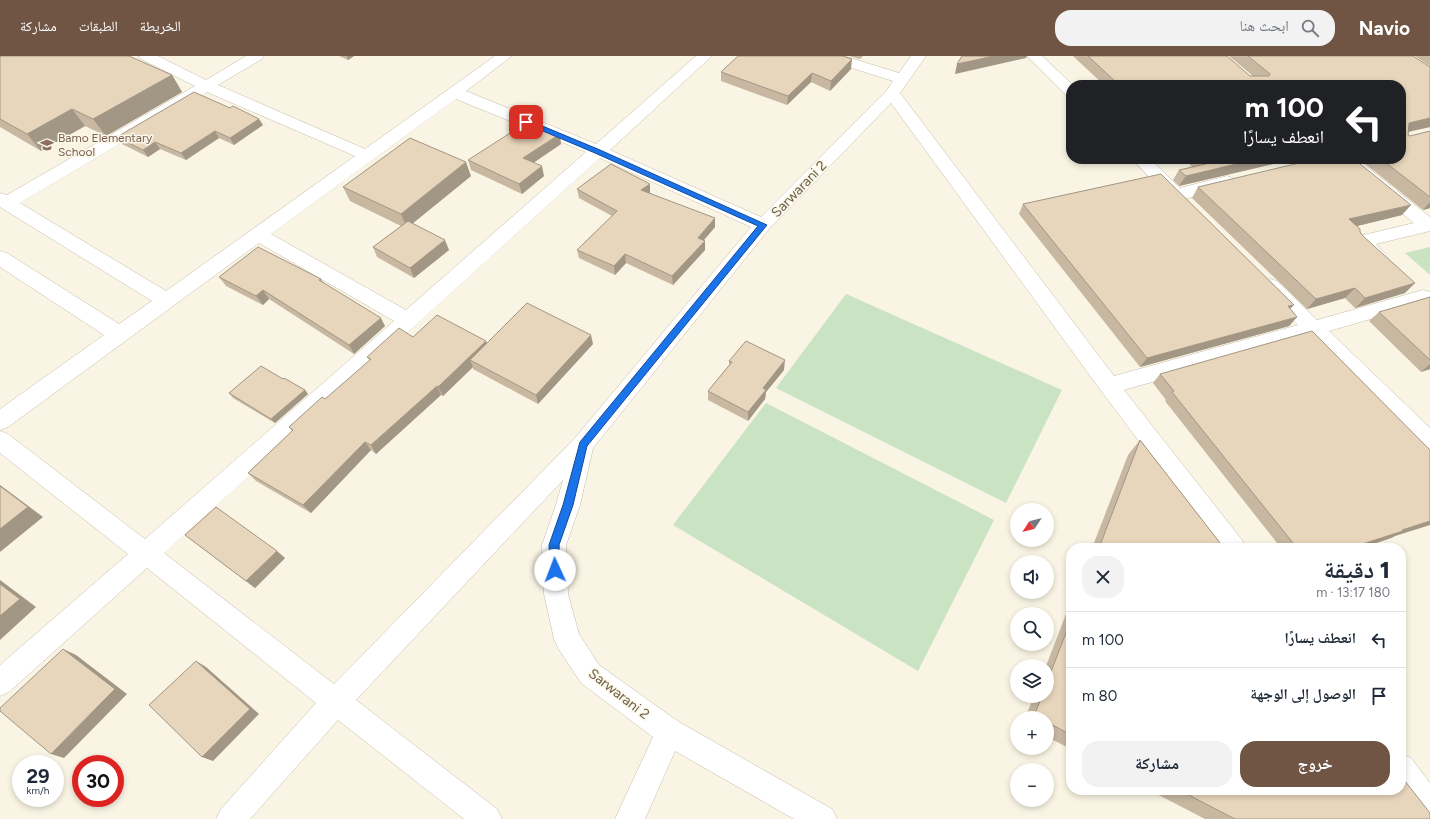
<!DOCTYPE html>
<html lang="ar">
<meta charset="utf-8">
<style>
:root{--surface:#fff;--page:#f2f2f3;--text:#1f2937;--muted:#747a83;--line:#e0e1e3;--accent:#705545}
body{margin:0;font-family:Figtree,"Noto Naskh Arabic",sans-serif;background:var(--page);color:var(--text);direction:rtl;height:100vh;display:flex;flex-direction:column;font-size:15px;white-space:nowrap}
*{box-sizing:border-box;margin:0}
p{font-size:13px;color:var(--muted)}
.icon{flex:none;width:22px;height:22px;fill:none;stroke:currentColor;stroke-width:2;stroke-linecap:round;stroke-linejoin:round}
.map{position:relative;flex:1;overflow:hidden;direction:ltr}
.details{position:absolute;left:1066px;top:487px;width:340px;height:252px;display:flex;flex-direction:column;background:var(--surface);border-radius:16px;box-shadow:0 2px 6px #0003;direction:rtl}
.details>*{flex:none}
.guide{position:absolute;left:1066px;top:24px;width:340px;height:84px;border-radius:16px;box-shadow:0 2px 6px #0003;direction:rtl;background:#202124;color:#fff;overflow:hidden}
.needle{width:26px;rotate:234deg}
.controls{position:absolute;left:1010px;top:447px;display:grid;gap:8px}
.controls a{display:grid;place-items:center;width:44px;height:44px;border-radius:50%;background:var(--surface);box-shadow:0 2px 6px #0003;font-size:20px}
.speed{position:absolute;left:12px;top:699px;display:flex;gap:8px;font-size:20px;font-weight:700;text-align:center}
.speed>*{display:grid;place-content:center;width:52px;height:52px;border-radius:50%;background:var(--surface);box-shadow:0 2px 6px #0003;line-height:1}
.speed small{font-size:10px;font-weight:400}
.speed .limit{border:6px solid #d22;background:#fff;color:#111}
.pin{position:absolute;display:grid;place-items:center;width:34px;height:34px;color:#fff;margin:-17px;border-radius:8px;box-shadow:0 2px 6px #0006}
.me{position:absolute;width:44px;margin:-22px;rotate:358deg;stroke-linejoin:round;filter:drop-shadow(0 0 3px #0008)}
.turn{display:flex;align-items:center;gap:14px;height:84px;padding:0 16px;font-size:18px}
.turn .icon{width:52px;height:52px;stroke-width:2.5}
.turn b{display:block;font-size:28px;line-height:34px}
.round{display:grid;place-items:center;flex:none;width:42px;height:42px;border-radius:16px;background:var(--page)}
.overview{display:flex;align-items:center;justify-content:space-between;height:68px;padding:0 16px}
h1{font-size:24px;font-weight:800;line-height:30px}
.cta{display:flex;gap:8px;margin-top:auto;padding:8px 16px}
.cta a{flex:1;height:46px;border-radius:16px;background:var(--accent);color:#fff;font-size:16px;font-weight:800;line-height:46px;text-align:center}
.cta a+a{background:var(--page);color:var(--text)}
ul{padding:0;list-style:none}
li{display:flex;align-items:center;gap:12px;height:56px;padding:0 16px;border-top:1px solid var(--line)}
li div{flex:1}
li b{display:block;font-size:15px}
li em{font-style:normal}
header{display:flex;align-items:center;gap:24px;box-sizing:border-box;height:56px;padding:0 20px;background:var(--accent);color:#fff}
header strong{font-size:19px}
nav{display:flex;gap:22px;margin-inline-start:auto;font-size:14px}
.search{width:280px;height:36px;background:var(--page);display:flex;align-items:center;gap:10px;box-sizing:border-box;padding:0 14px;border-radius:16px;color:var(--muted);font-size:15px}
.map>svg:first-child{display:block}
.green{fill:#cae4c3}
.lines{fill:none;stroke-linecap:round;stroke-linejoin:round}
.street-casing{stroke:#c8bdab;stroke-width:1}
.street{fill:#fff;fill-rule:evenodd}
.wall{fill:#c8b8a2}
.shaded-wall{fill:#a29684}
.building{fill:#e8d6bc;stroke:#a29684}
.route{fill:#1a73e8;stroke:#114b97}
.labels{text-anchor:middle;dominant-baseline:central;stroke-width:3;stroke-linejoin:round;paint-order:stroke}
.far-education-label{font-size:12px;fill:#785e54;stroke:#fcf8e8;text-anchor:start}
.street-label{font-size:14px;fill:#6d5e4c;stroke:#fcf8e8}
</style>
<header>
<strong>Navio</strong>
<div class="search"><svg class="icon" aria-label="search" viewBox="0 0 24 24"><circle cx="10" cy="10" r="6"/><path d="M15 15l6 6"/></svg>ابحث هنا</div>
<nav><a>الخريطة</a><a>الطبقات</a><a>مشاركة</a></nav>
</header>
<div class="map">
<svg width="1430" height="763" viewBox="0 0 1430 763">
<rect width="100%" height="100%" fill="#f9f4e3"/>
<g class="green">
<polygon points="1430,191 1430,219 1405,197"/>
<polygon points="846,238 1062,334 1006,447 776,332"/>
<polygon points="766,347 994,464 918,615 673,469"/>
</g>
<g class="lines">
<g class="street-casing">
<g id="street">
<path d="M 139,0 L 158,0 L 206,24 L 246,0 L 264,0 L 262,3 L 218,29 L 365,93 L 495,0 L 512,0 L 466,35 L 596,88 L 696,0 L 712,0 L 610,94 L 761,161 L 887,34 L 893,25 L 824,3 L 822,0 L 844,0 L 899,17 L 911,0 L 926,0 L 900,37 L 1114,320 L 1298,269 L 1263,235 L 1260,230 L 1263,225 L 1270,223 L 1277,225 L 1317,264 L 1423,234 L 1430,236 L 1430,246 L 1329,275 L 1430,372 L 1430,395 L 1422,392 L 1309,281 L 1124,334 L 1242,484 L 1245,492 L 1219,492 L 1102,336 L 891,47 L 769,173 L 593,392 L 580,449 L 566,489 L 568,538 L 579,578 L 599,609 L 679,666 L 832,753 L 837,763 L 794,763 L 675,695 L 645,763 L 615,763 L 653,681 L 581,627 L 558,592 L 554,583 L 544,538 L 542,489 L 556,449 L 563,424 L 356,644 L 497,753 L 502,763 L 464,763 L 338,664 L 250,763 L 216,763 L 221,753 L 316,647 L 147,512 L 9,636 L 0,640 L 0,609 L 128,498 L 0,397 L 0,375 L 8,378 L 145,483 L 394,265 L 259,187 L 8,371 L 0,374 L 0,353 L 104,279 L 0,211 L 0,195 L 7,197 L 119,268 L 152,245 L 0,151 L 0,137 L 7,139 L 195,30 L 141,3 ZM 207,36 L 355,100 L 166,235 L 20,147 ZM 456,43 L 586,96 L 406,254 L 271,178 ZM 600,102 L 751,171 L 575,382 L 334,628 L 164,497 Z"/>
<polygon points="1027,0 1042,0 1073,29 1071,29 1071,41 1066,39"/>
<polygon points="1132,103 1150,103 1180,132 1227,120 1233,122 1236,126 1233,130 1177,145 1171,143"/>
<path d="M 1338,103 L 1357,103 L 1430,161 L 1430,175 L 1376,188 L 1388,201 L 1386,206 C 1383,206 1381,207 1379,207 C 1370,208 1356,192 1352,185 L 1355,181 L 1414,167 L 1340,107 Z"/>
<polygon points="1401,698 1411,702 1430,727 1430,763 1420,760 1400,734"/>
</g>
</g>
<use href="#street" class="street"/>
</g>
<g class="wall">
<polygon points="0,0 172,19 182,36 106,80 85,70 41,95 0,71"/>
<polygon points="339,0 354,0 348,4"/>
<polygon points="849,0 863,0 860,3"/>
<polygon points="1073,0 1227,0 1250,20 1253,20 1229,0 1413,0 1430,11 1430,71 1409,76 1408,79 1410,80 1430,75 1430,152 1423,154 1359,103 1401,103 1401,29 1104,29"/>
<polygon points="1415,0 1430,0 1430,10"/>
<polygon points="851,13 830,35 811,26 787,49 721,25 721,16"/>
<polygon points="263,69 234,89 219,82 186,104 160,93 148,101 122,88 117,81"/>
<polygon points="561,88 534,106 544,120 522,138 471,114 468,104"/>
<polygon points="1184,103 1294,103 1179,130 1173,124 1179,114 1192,111"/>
<polygon points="471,120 413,167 449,194 414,222 377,201 373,191 401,170 350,145 343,131"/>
<polygon points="650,128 650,137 649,137 715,171 703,185 705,194 673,229 626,207 615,219 579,202 577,194 612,160 579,142 577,133"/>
<polygon points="1198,131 1402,159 1357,170 1360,176 1405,237 1355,252 1345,242 1307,253 1192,142"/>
<polygon points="1023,148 1290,253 1297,261 1289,270 1140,311 1019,158"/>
<polygon points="219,221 321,223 323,226 385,270 354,298 269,243 263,249 226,230"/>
<polygon points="1430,241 1430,313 1421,316 1369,265 1379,256"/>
<polygon points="413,281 486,285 487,287 593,288 538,348 473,313 473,311 443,340 441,339 376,398 371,394 311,457 256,425 248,417 292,375 289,371 325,343 370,305 367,301"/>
<polygon points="729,305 784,314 766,336 765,343 748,365 708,344 708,335 729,309"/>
<polygon points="1160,318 1395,480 1391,482 1361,492 1281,492 1165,345 1166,344 1153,327"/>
<polygon points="283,323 305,334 308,338 275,367 233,342 229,337"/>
<polygon points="1140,384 1224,492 1092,492 1128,399"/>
<polygon points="185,479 285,502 255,532"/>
<polygon points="1071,545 1071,693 1047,681 1047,662 1025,662 1034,640 1047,640 1047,610 1046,610"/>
<polygon points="1149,734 1401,734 1430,763 1205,763"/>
</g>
<g class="shaded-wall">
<polygon points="347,0 354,0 348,4"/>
<polygon points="994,0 1027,0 1026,2 955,18 957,8"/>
<polygon points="852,3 851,13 830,35 831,25"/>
<polygon points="812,17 811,26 787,49 788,40"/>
<polygon points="172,19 182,36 106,80 93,63"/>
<polygon points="72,53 85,70 41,95 27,78"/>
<polygon points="1430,62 1430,71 1401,77 1409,67"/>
<polygon points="259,63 263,69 234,89 230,82"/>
<polygon points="215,75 219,82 186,104 181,97"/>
<polygon points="560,78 561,88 526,112 523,102"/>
<polygon points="155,86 160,93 148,101 143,94"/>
<polygon points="1257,103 1294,103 1179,130 1186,120"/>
<polygon points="466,106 471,120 407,172 401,158"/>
<polygon points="542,110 544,120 522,138 519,128"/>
<polygon points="650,128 650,137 642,143 641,134"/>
<polygon points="1430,146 1430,152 1423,154"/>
<polygon points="1411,149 1402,159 1341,174 1349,163"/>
<polygon points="715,162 715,171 698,191 698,182"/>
<polygon points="445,184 449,194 414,222 410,212"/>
<polygon points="705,185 705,194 673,229 672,220"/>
<polygon points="625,198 626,207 615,219 614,210"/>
<polygon points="1415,227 1405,237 1355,252 1365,242"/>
<polygon points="1355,232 1345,242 1307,253 1316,243"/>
<polygon points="263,234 269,243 263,249 256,240"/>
<polygon points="1294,249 1285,258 1288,250"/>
<polygon points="1297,261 1289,270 1140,311 1147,302"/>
<polygon points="381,262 385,270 354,298 349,289"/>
<polygon points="591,279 593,288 538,348 536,339"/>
<polygon points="486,285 490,294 470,304 473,311 443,340 438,331"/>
<polygon points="785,304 784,314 766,336 765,343 748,365 748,356 763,332"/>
<polygon points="1430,308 1430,313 1421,316"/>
<polygon points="437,330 441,339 376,398 371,389"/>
<polygon points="305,334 308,338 275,367 271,363"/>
<polygon points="365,386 371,394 311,457 303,449"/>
<polygon points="0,429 43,461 0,496"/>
<polygon points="1430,465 1430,469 1395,480 1391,482 1361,492 1350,492 1402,474"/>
<polygon points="277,495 285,502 255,532 246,525"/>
<polygon points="0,524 36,551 0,584"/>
<polygon points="63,593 76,599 127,638 64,702 51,698"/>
<polygon points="196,605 206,611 259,658 213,705 202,701"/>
</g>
<g class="building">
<polygon points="0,0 129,0 172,19 93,63 72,53 27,78 0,63"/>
<polygon points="738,0 842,0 852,3 831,25 812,17 788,40 721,16"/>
<polygon points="962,0 994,0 957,8"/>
<polygon points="1088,0 1227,0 1250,20 1269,20 1270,18 1248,0 1413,0 1430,11 1430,62 1409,67 1408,79 1410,80 1430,75 1430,141 1381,103 1401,103 1401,29 1119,29"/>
<polygon points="194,36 230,52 233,50 259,63 230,82 215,75 181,97 155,86 143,94 117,81"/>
<polygon points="529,65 560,78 523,102 542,110 519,128 468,104"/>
<polygon points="410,82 466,106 401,158 343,131"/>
<polygon points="1201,103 1257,103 1186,120 1179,114 1206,108"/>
<polygon points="1316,103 1354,103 1411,149 1349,163 1360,173 1360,176 1363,180 1415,227 1365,242 1355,232 1316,243 1198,131"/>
<polygon points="611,108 650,128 641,134 715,162 698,182 705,185 672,220 625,198 614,210 577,194 617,155 577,133"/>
<polygon points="1161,118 1294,249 1288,250 1297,261 1147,302 1023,148"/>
<polygon points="408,165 445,184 410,212 373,191"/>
<polygon points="258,191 321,223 319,224 381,262 349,289 263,234 256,240 219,221"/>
<polygon points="1430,241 1430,304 1379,256"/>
<polygon points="527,247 591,279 536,339 470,304"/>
<polygon points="437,259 486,285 438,331 437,330 371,389 365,386 303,449 248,417 293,374 289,371 322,341 325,343 371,303 367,301 399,272 413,281"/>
<polygon points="1312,275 1430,394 1430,465 1402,474 1403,475 1350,492 1297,492 1172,336 1174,335 1160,318"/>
<polygon points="746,285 785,304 763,332 766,334 748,356 708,335 732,306 729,305"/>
<polygon points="261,310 283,323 284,322 305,334 271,363 229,337"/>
<polygon points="1140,384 1224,492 1099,492"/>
<polygon points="0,430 28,451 0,473"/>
<polygon points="216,451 277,495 246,525 185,479"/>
<polygon points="0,528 20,543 0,560"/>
<polygon points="1071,564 1071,679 1047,666 1047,662 1039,662 1034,660 1042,640 1047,640 1047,626"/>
<polygon points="63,593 115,633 51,698 0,655 0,652"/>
<polygon points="196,605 250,653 202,701 149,649"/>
<polygon points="1401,720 1430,757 1430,763 1235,763 1179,734 1401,734"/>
</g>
<polygon class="route" points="524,64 528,64 600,94 767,169 587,390 573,449 559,489 560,514 559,517 555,518 552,517 550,514 549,489 563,449 580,386 758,170 595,97 524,67"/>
<defs>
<g id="school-bare" transform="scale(1.08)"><path d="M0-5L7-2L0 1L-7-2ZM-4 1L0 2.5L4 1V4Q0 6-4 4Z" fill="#8d6e63" stroke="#fcf8e8" stroke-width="2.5" paint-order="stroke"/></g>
</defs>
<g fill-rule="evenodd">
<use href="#school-bare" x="47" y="89"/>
</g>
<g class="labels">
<g class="far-education-label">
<text x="58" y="82">Bamo Elementary<tspan x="58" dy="14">School</tspan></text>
</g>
<g class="street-label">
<text transform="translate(799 133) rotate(-46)">Sarwarani 2</text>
<text transform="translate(619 638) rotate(38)">Sarwarani 2</text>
</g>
</g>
</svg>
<div class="controls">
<a><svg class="needle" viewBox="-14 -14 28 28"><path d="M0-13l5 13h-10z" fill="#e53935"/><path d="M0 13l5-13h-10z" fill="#747a83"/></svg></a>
<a><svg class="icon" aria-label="sound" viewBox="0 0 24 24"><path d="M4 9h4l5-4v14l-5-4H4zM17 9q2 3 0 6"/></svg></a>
<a><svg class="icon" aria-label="search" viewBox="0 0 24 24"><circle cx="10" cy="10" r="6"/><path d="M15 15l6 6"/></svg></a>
<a><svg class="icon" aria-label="layers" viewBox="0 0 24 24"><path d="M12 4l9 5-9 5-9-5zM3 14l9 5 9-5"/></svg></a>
<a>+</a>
<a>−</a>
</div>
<div class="speed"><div>29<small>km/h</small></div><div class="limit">30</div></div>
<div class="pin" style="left:526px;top:66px;background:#d93025"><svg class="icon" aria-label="arrive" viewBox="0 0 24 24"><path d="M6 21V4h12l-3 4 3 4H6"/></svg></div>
<svg class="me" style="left:555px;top:514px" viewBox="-20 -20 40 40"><circle r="19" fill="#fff"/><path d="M0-13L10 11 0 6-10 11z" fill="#1a73e8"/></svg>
<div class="guide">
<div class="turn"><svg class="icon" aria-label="left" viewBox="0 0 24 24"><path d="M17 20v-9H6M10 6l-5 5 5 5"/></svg><div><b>100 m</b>انعطف يسارًا</div></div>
</div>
<section class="details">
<div class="overview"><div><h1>1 دقيقة</h1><p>180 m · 13:17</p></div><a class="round"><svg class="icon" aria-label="close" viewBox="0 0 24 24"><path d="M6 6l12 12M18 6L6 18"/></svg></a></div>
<ul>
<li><svg class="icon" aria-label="left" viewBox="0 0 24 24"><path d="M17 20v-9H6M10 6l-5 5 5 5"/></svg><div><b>انعطف يسارًا</b></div><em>100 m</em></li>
<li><svg class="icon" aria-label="arrive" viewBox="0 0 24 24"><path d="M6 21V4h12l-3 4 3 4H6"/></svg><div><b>الوصول إلى الوجهة</b></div><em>80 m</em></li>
</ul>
<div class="cta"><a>خروج</a><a>مشاركة</a></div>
</section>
</div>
